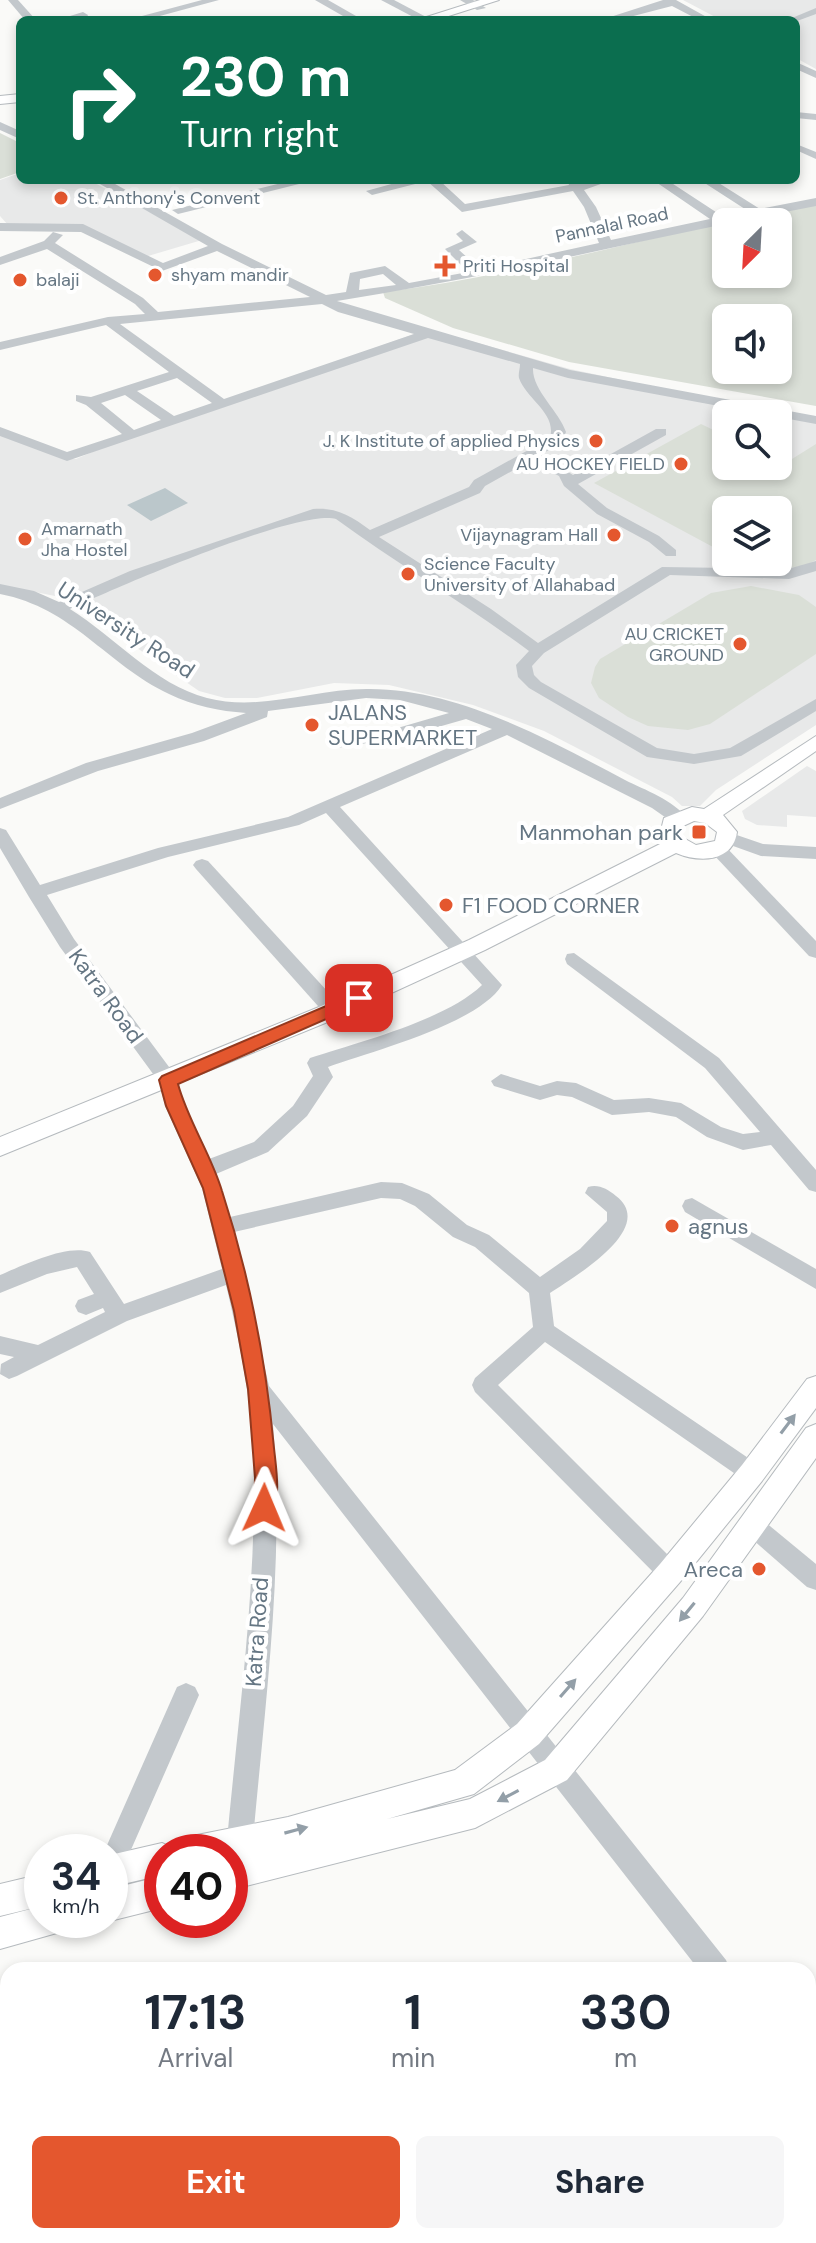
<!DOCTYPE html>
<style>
:root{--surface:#fff;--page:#f6f6f7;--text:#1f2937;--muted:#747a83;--accent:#e4572e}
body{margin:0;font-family:"DM Sans",sans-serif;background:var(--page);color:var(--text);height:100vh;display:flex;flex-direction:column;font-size:30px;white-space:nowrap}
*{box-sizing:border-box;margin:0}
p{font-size:26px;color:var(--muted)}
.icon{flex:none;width:44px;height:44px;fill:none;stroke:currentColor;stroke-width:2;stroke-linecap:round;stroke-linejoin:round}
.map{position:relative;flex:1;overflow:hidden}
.details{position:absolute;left:0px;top:1962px;width:816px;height:282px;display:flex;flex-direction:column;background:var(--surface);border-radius:24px 24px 0 0;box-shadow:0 4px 12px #0003}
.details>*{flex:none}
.top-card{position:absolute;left:16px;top:16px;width:784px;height:168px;border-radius:12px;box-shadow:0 4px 12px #0003;background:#0b6e4f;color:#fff;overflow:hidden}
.needle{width:52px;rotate:204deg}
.tools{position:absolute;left:712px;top:208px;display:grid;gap:16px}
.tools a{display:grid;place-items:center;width:80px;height:80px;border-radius:12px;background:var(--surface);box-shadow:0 4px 12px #0003;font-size:40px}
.speed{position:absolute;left:24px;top:1834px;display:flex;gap:16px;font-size:40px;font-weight:700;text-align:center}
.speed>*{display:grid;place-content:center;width:104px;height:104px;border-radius:50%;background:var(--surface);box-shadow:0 4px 12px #0003;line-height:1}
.speed small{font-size:20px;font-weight:400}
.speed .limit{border:12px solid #d22;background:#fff;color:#111}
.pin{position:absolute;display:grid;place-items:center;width:68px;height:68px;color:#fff;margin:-34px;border-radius:16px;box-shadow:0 4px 12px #0006}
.me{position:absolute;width:88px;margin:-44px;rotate:1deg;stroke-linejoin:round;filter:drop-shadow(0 0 6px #0008)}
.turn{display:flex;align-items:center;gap:28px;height:168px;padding:0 32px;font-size:36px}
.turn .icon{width:104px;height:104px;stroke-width:2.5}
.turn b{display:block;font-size:56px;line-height:68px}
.eta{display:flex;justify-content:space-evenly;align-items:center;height:136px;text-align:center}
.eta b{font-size:48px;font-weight:700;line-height:56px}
.cta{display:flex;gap:16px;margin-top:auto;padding:16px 32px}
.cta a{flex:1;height:92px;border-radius:12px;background:var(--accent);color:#fff;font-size:32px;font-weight:700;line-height:92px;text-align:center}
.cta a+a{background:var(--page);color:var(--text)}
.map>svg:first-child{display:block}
.built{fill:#e8e9e9;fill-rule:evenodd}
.green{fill:#dadfd7;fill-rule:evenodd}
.water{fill:#bbc7cb}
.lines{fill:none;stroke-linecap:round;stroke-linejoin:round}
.major-casing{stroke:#b5babe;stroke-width:2}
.minor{fill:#c3c8cc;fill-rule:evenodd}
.major{fill:#fff;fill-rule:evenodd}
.oneway{fill:#939fa8}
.route{fill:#e4572e;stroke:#94391e;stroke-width:2}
.poi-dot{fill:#e4572e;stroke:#fff;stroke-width:3}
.labels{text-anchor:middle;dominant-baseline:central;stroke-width:8;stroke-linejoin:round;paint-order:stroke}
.far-poi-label{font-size:18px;fill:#657683;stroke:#fff;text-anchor:start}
.far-street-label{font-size:18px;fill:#657683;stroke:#fff}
.street-label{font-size:22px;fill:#657683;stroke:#fff}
.poi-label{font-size:22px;fill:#657683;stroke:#fff;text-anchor:start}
</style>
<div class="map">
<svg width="816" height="2243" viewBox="0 0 816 2243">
<rect width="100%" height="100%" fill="#fafaf8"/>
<g class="built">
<polygon points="683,0 816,0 816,69 796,58 796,20 721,20"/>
<polygon points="20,173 20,180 89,180 202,240 138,259 85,228 9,226 0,216 0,180"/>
<path d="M 428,329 L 570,369 L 816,421 L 816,725 L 716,790 L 700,806 L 682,806 L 672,797 L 544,731 L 473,705 L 389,685 L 334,683 L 257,698 L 225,698 L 199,691 L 65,598 L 0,585 L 0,429 L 68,459 L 76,459 L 132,435 ZM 726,414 L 778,414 L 778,466 L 726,466 ZM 726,510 L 778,510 L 778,562 L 726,562 Z"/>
<polygon points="807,766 816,771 816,817 787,815 787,827 757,825 745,819 742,811"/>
</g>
<g class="green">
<polygon points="0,133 20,143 20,172 0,179"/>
<path d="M 816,205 L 816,406 L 569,362 L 453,328 L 385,298 L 383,292 C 529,275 670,228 816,205 ZM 726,222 L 778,222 L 778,274 L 726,274 ZM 726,318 L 778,318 L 778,370 L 726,370 Z"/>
<path d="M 701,424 L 726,436 L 726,466 L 778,466 L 778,461 L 784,464 L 816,444 L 816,560 C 798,571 760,572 741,562 L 778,562 L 778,510 L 726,510 L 726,554 L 594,483 Z"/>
<polygon points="751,586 799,595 816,607 816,654 710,724 688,730 648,726 628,717 599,698 591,683 595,667 600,659 711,593"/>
</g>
<polygon class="water" points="165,488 188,503 151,521 127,505"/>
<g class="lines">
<g class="major-casing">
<g id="major">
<polygon points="480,0 499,0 436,20 417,20"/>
<polygon points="20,94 20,102 0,104 0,96"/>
<path d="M 816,736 L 816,751 L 723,815 L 737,832 C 733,862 700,863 676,853 L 485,950 L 335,1019 L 0,1156 L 0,1137 L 319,1007 L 469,940 L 662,843 L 659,838 L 664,818 L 692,807 L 704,809 ZM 694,821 L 705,823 L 717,832 L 715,841 L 696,845 L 680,836 L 681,827 Z"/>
<polygon points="816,1376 816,1408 762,1481 680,1582 539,1744 474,1794 387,1819 470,1799 545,1760 683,1598 806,1428 816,1424 816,1458 703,1616 567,1780 475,1828 230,1890 230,1852 176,1852 181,1841 192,1836 288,1817 455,1770 517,1724 660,1564 742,1465 807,1379"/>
<polygon points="162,1843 173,1848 175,1852 162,1852 162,1875 110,1887 110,1855"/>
<polygon points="42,1874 42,1906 0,1916 0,1884"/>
<polygon points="162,1876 162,1908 110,1921 107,1920 110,1920 110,1889"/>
<polygon points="42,1906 42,1920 69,1920 64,1931 0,1949 0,1917"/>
</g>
</g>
<g class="minor">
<polygon points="8,0 18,0 36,20 25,20"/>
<polygon points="202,0 219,0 145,20 127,20"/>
<polygon points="315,0 328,0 363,20 350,20"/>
<polygon points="381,0 394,0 430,19 419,20"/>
<polygon points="460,0 473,0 486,8 477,10"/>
<polygon points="663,0 676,0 712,20 699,20 672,6 618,20 601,20"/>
<polygon points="816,8 816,14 797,21 792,18"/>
<polygon points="83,12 88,15 87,17 57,20"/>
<polygon points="796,62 816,71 816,78 796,69"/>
<polygon points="796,112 816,114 816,120 796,118"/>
<polygon points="0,122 20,131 20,139 0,130"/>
<polygon points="796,144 816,152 816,159 796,150"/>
<path d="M 93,180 L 108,180 L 222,244 L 326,295 L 346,292 L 350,273 L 385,266 L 409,283 L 468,272 L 445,249 L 463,241 L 456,234 L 462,230 L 477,242 L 459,250 L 480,269 L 599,243 L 584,207 L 573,191 L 462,212 L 427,181 L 372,195 L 366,191 L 406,180 L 439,180 L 465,204 L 569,185 L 567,180 L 577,180 L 580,184 L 612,180 L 584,190 L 596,207 L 611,240 L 710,219 L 653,180 L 667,180 L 722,216 L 748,211 L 700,180 L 714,180 L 760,209 L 816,198 L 816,206 C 656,236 498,276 337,301 L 570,370 L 816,416 L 816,424 L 778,417 L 778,414 L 762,414 L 568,378 L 533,368 C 532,390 559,411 566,432 L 561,443 L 540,455 L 573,475 L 656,429 L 666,429 L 666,435 L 578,484 L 607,508 L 659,536 L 676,550 L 676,556 L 666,556 L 649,542 L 597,514 L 564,486 L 559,476 L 530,461 L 485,486 L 480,493 L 379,537 L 491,609 L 538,643 L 662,567 L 788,569 L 816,561 L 816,571 L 789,579 L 670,575 L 544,653 L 532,666 L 534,675 L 541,682 L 657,748 L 694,754 L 730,748 L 816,699 L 816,711 L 741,756 L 694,764 L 647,757 L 529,688 L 518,677 L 516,665 L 529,651 C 466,604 399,565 336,519 C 299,508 113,589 70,609 C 115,637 154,684 207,698 C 262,712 315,688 370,689 C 458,689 549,740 625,780 C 645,790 673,800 687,818 L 684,822 L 672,822 L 652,808 L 507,735 L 340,807 L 502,985 C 478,1024 372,1051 328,1067 L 333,1077 L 307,1116 L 268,1152 L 216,1174 L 230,1217 L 381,1182 L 402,1183 L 429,1194 L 467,1225 L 489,1235 L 540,1277 L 580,1249 L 607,1221 L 607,1212 L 585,1193 L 588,1187 C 599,1184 607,1189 616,1196 C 658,1228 574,1277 550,1293 L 554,1326 L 760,1466 L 764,1473 L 760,1480 L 752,1483 L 744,1480 L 545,1342 L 498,1385 L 678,1565 L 682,1573 L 678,1581 L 670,1584 L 662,1581 L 475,1392 L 472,1385 L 475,1378 L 533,1327 L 529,1293 L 475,1247 L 453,1237 L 415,1206 L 400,1199 L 381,1198 L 234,1232 L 269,1386 L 726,1960 L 730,1970 L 699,1970 L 273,1424 C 285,1565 264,1710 252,1851 L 248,1860 L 239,1864 L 230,1860 L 230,1852 L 226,1851 C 237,1728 255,1602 254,1478 C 254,1413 241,1348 226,1285 L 127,1321 L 17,1376 L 9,1379 L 0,1374 L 1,1364 L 14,1357 L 0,1354 L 0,1336 L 38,1345 L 105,1312 L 103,1308 L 86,1315 L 78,1312 L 75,1306 L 78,1300 L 94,1294 L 77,1267 L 47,1274 L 0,1293 L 0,1275 C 22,1266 66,1244 90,1252 L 124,1304 L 222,1269 L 202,1188 L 165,1106 L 159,1082 L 60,947 L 29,897 L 0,848 L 0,828 L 6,830 L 40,885 L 158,848 L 288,817 L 492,729 L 466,719 L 403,737 L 337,748 L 329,743 L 331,739 L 401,727 L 449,713 L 400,700 L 366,698 L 268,711 L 267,717 L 204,741 L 98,771 L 0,809 L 0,798 L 86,763 L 192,733 L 246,713 C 219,711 194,706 169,694 C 106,664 73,608 0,594 L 0,584 L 34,591 L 59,602 L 130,571 L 313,509 C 337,507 351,516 370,530 L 469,487 L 474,480 L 550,438 C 557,413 526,399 519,378 C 518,374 520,369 520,364 L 428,338 L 67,461 L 0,436 L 0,427 L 67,452 L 122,434 L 86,405 L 76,401 L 76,395 L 91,397 L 169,372 L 106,325 L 0,350 L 0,342 L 108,317 L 145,314 L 135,304 L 47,249 L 0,265 L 0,257 L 44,241 L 53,232 L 63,235 L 55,243 L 143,298 L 158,312 L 310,297 L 217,251 L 162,271 L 81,232 L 0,231 L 0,223 L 83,224 L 163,263 L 208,246 ZM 383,274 L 396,285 L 359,290 L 360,279 ZM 322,304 L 338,312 L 414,334 L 224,399 L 120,324 ZM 177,378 L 212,403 L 174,416 L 137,391 ZM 125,395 L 161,420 L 134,430 L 101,403 ZM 326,813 L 482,985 C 446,1020 359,1042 310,1058 L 307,1063 L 313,1076 L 293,1106 L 254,1142 L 209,1159 L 185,1106 L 175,1075 L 74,939 L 47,895 L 168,857 L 299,825 Z"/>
<polygon points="294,180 315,180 178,214 172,210"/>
<polygon points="728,832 763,844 816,847 816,859 761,856 722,842 719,838"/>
<polygon points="718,843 724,845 816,941 816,958 809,956 712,853 709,849 712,845"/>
<polygon points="202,859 208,861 340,1005 343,1010 340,1015 326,1015 196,869 193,865 196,861"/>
<polygon points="574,953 719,1058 816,1170 816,1192 809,1190 771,1145 743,1150 707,1137 676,1117 649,1112 612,1115 572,1097 557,1095 540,1100 494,1086 491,1081 501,1074 540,1086 557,1081 576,1083 614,1100 649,1098 681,1103 721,1127 743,1134 760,1132 705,1068 567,964 565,959 567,954"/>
<polygon points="692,1198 816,1269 816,1289 685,1212 682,1206 685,1200"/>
<polygon points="751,1514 759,1517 816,1564 816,1590 807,1587 743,1531 739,1524 743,1517"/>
<polygon points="186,1683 195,1687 199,1695 119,1877 110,1881 110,1852 104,1852 177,1687"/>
<polygon points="808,2070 816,2073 816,2108 808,2105"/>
</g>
<use href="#major" class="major"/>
</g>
<defs><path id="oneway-solid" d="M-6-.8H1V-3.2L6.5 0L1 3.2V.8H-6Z" transform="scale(2)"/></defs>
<g class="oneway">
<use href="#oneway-solid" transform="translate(788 1424) rotate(-53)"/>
<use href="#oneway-solid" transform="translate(687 1612) rotate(129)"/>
<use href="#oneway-solid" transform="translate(568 1688) rotate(-49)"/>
<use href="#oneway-solid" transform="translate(508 1796) rotate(152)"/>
<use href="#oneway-solid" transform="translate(296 1830) rotate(-15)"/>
</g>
<path class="route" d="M 359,992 L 368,998 L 365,1002 L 178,1084 C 188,1121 211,1154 222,1191 C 249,1274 266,1361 274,1448 C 276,1468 281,1496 272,1515 L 264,1517 L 257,1515 L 254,1508 L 255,1478 L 248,1389 L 234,1311 L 203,1188 L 166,1106 L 159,1080 L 162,1076 Z"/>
<g class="poi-dot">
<circle cx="61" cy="198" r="8"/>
<path d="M441 254h8v8h8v8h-8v8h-8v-8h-8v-8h8z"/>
<circle cx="155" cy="275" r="8"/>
<circle cx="20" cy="280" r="8"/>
<circle cx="596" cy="441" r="8"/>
<circle cx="681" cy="464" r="8"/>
<circle cx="614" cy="535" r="8"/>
<circle cx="25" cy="539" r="8"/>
<circle cx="408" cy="574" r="8"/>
<circle cx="740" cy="644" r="8"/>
<circle cx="312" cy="725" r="8"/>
<rect x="691" y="824" width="16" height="16" rx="4"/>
<circle cx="446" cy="905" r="8"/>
<circle cx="672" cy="1226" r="8"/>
<circle cx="759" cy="1569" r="8"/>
</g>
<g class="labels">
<g class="far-poi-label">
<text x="77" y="198">St. Anthony's Convent</text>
<text x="463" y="266">Priti Hospital</text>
<text x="171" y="275">shyam mandir</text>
<text x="36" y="280">balaji</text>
<text x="580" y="441" text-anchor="end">J. K Institute of applied Physics</text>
<text x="665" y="464" text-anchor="end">AU HOCKEY FIELD</text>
<text x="41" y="529">Amarnath<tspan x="41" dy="21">Jha Hostel</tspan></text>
<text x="598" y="535" text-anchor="end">Vijaynagram Hall</text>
<text x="424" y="564">Science Faculty<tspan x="424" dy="21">University of Allahabad</tspan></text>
<text x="724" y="634" text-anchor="end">AU CRICKET<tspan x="724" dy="21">GROUND</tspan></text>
</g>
<g class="far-street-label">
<text transform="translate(612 225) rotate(-12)">Pannalal Road</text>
</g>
<g class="street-label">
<text transform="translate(126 630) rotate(33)">University Road</text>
<text transform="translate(106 996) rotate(54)">Katra Road</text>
<text transform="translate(257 1632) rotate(-86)">Katra Road</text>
</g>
<g class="poi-label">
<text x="328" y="712">JALANS<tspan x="328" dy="25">SUPERMARKET</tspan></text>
<text x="683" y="832" text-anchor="end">Manmohan park</text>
<text x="462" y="905">F1 FOOD CORNER</text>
<text x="688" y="1226">agnus</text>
<text x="743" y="1569" text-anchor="end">Areca</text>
</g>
</g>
</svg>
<div class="tools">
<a><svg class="needle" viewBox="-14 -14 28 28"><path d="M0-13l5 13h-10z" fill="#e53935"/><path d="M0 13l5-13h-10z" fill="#747a83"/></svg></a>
<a><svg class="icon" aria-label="sound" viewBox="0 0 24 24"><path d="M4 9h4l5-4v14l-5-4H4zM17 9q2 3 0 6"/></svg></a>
<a><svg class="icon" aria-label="search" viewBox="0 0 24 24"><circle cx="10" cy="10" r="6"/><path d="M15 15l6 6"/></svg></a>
<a><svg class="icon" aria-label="layers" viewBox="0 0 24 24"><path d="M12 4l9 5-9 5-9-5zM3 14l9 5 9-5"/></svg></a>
</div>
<div class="speed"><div>34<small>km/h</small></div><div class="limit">40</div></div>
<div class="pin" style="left:359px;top:998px;background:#d93025"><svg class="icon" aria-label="arrive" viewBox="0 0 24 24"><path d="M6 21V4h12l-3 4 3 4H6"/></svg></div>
<svg class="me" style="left:264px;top:1508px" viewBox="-20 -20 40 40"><path d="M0-17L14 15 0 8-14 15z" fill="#e4572e" stroke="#fff" stroke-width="4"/></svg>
<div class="top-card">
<div class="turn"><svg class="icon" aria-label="right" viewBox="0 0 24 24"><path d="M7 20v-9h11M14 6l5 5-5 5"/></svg><div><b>230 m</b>Turn right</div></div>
</div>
<section class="details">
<div class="eta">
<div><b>17:13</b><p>Arrival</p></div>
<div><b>1</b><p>min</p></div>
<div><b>330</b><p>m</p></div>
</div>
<div class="cta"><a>Exit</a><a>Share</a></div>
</section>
</div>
